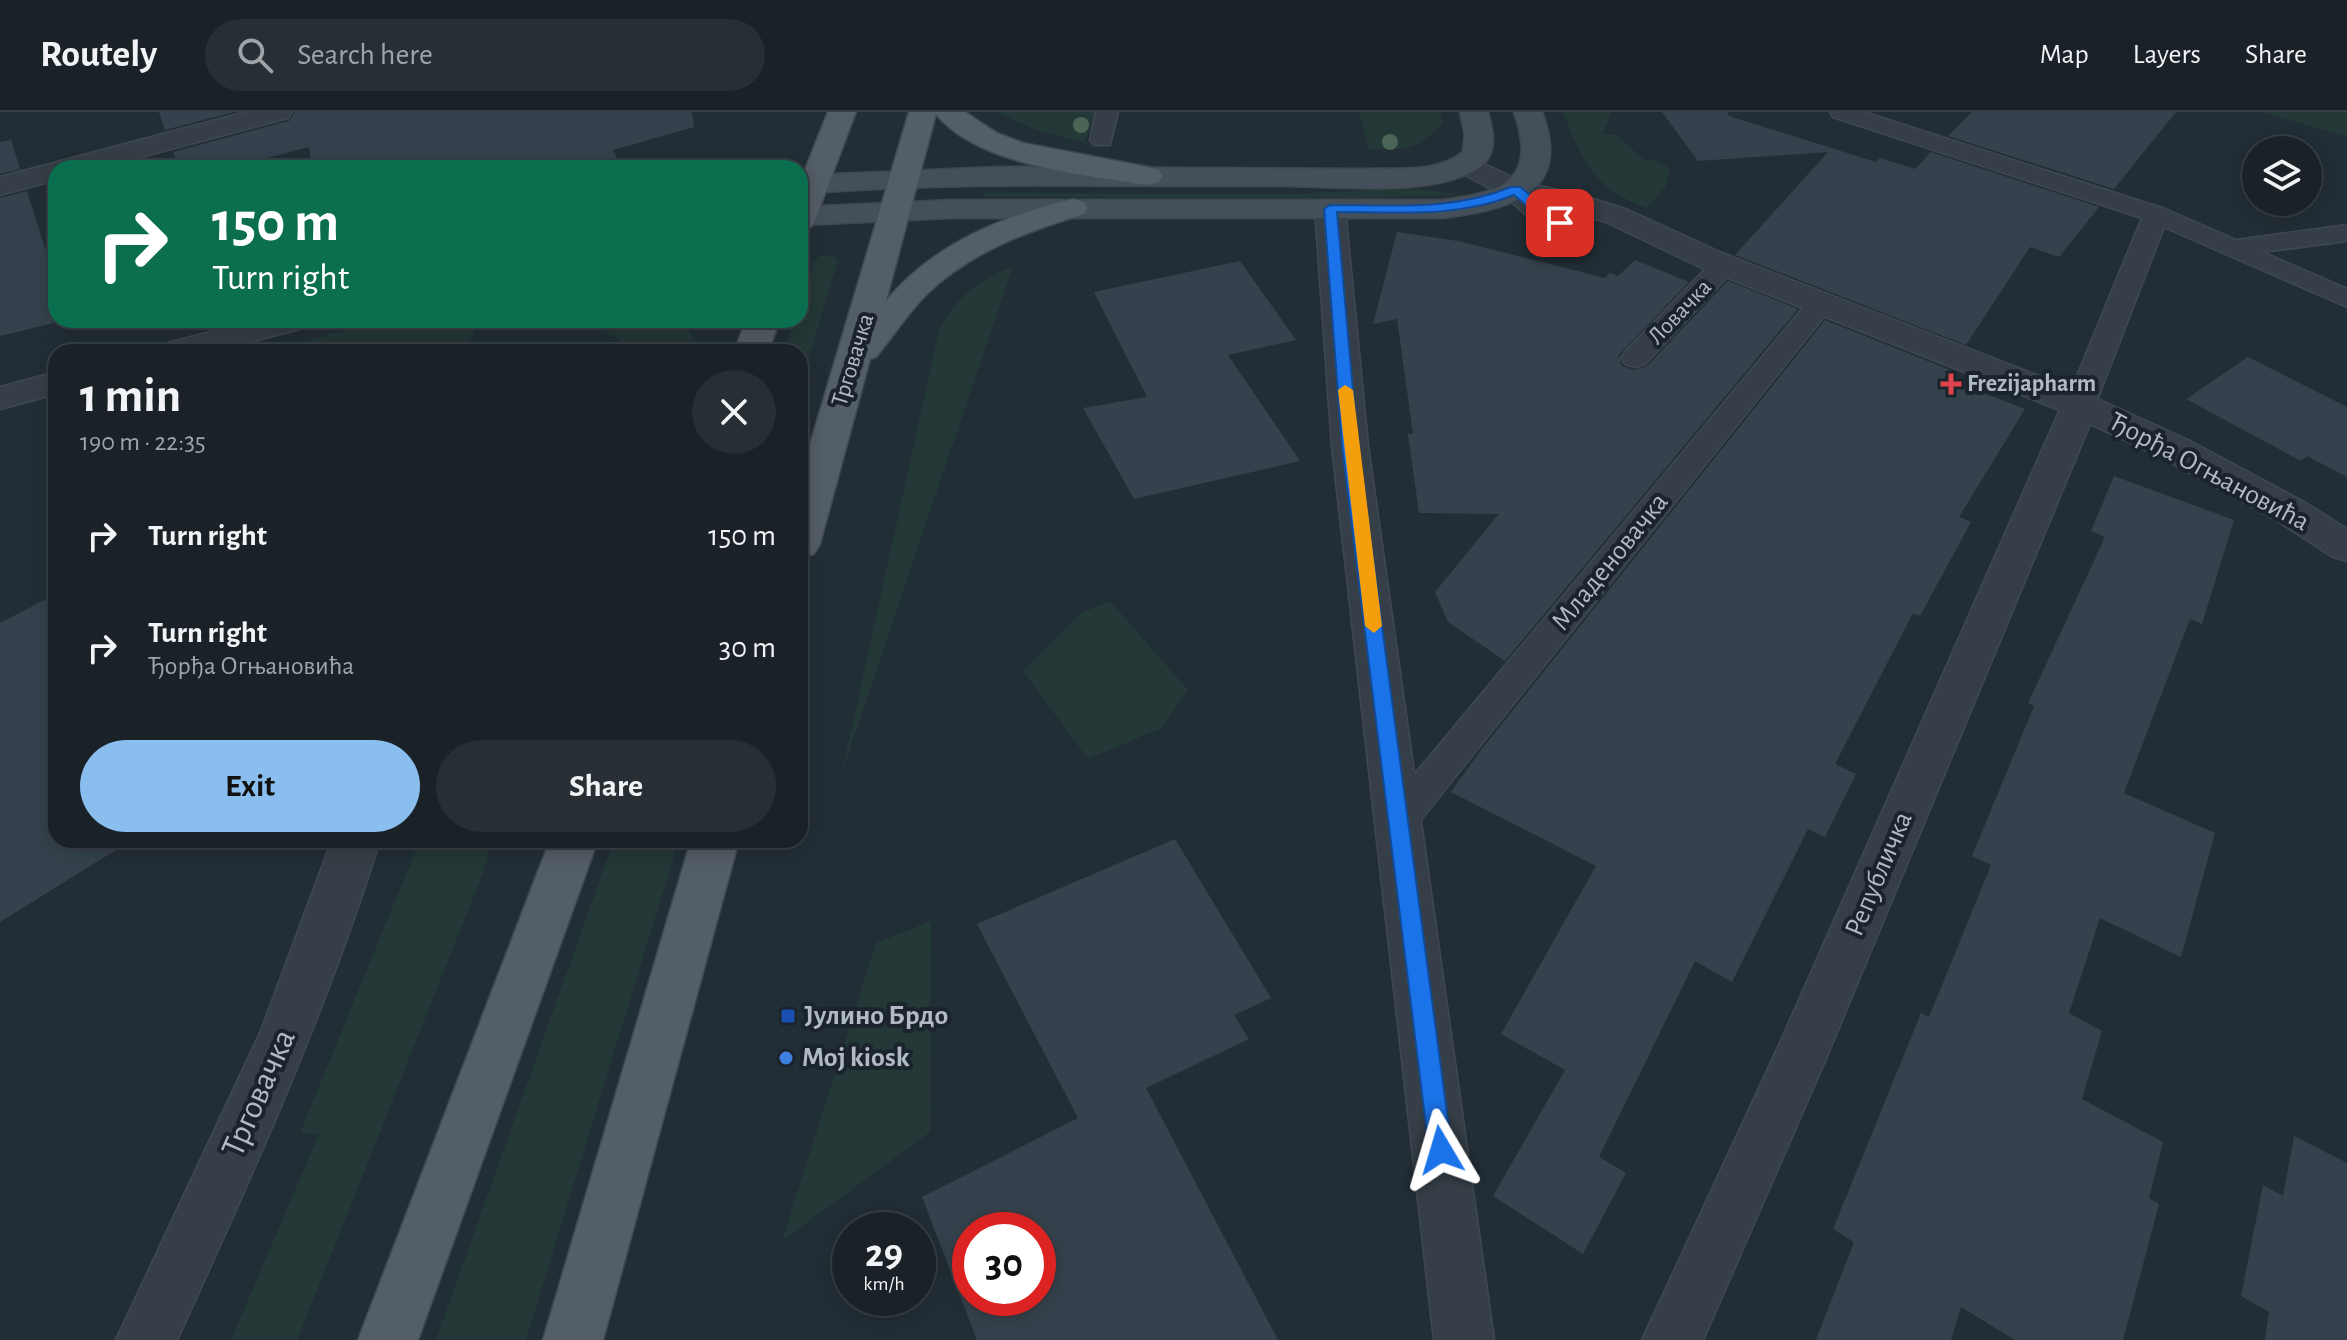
<!DOCTYPE html>
<meta charset="utf-8">
<style>
:root{--surface:#1a2228;--page:#272f34;--text:#f1f3f6;--muted:#9fa4a8;--line:#383f45;--accent:#8abeef}
body{margin:0;font-family:"Alegreya Sans",sans-serif;background:var(--page);color:var(--text);height:100vh;display:flex;flex-direction:column;font-size:30px;white-space:nowrap}
*{box-sizing:border-box;margin:0}
p{font-size:26px;color:var(--muted)}
.icon{flex:none;width:44px;height:44px;fill:none;stroke:currentColor;stroke-width:2;stroke-linecap:round;stroke-linejoin:round}
.map{position:relative;flex:1;overflow:hidden}
.sheet{position:absolute;left:48px;top:232px;width:760px;height:504px;display:flex;flex-direction:column;background:var(--surface);border-radius:24px;box-shadow:0 4px 20px #0003,0 0 0 2px var(--line)}
.sheet>*{flex:none}
.hud{position:absolute;left:48px;top:48px;width:760px;height:168px;border-radius:24px;box-shadow:0 4px 20px #0003,0 0 0 2px var(--line);background:#0b6e4f;color:#fff;overflow:hidden}
.controls{position:absolute;left:2242px;top:24px;display:grid;gap:16px}
.controls a{display:grid;place-items:center;width:80px;height:80px;border-radius:50%;background:var(--surface);box-shadow:0 4px 20px #0003,0 0 0 2px var(--line);font-size:40px}
.speed{position:absolute;left:832px;top:1100px;display:flex;gap:16px;font-size:40px;font-weight:700;text-align:center}
.speed>*{display:grid;place-content:center;width:104px;height:104px;border-radius:50%;background:var(--surface);box-shadow:0 4px 20px #0003,0 0 0 2px var(--line);line-height:1}
.speed small{font-size:20px;font-weight:400}
.speed .limit{border:12px solid #d22;background:#fff;color:#111}
.pin{position:absolute;display:grid;place-items:center;width:68px;height:68px;color:#fff;margin:-34px;border-radius:16px;box-shadow:0 4px 12px #0006}
.me{position:absolute;width:88px;margin:-44px;rotate:353deg;stroke-linejoin:round;filter:drop-shadow(0 0 6px #0008)}
.turn{display:flex;align-items:center;gap:28px;height:168px;padding:0 32px;font-size:36px}
.turn .icon{width:104px;height:104px;stroke-width:2.5}
.turn b{display:block;font-size:56px;line-height:68px}
.round{display:grid;place-items:center;flex:none;width:84px;height:84px;border-radius:42px;background:var(--page)}
.headline{display:flex;align-items:center;justify-content:space-between;height:136px;padding:0 32px}
h1{font-size:48px;font-weight:700;line-height:60px}
.action{display:flex;gap:16px;margin-top:auto;padding:16px 32px}
.action a{flex:1;height:92px;border-radius:48px;background:var(--accent);color:#111;font-size:32px;font-weight:700;line-height:92px;text-align:center}
.action a+a{background:var(--page);color:var(--text)}
ul{padding:0;list-style:none}
li{display:flex;align-items:center;gap:24px;height:112px;padding:0 32px}
li div{flex:1}
li b{display:block;font-size:30px}
li em{font-style:normal}
header{display:flex;align-items:center;gap:48px;box-sizing:border-box;height:112px;padding:0 40px;background:var(--surface);border-bottom:2px solid var(--line)}
header strong{font-size:38px}
nav{display:flex;gap:44px;margin-inline-start:auto;font-size:28px}
.search{width:560px;height:72px;background:var(--page);display:flex;align-items:center;gap:20px;box-sizing:border-box;padding:0 28px;border-radius:44px;color:var(--muted);font-size:30px}
.map>svg:first-child{display:block}
.green{fill:#243837}
.building{fill:#35424d;fill-rule:evenodd}
.lines{fill:none;stroke-linecap:round;stroke-linejoin:round}
.service-casing{stroke:#3f4851;stroke-width:3}
.minor-casing{stroke:#3f4851;stroke-width:3}
.tertiary-casing{stroke:#3f4851;stroke-width:3}
.secondary-casing{stroke:#3f4851;stroke-width:3}
.primary-casing{stroke:#3f4851;stroke-width:3}
.service{fill:#363f47;fill-rule:evenodd}
.minor{fill:#363f47;fill-rule:evenodd}
.tertiary{fill:#363f47;fill-rule:evenodd}
.secondary{fill:#444f5a;fill-rule:evenodd}
.primary{fill:#545e67;fill-rule:evenodd}
.tree{fill:#4a6555}
.route{fill:#1a73e8;stroke:#114b97;stroke-width:2}
.slow{fill:#f59e0b}
.health-dot{fill:#e0444e;stroke:#1b242c;stroke-width:3}
.transit-dot{fill:#1a4fb4;stroke:#1b242c;stroke-width:3}
.shop-dot{fill:#3f7fe0;stroke:#1b242c;stroke-width:3}
.labels{text-anchor:middle;dominant-baseline:central;stroke-width:8;stroke-linejoin:round;paint-order:stroke}
.far-street-label{font-size:24px;fill:#b0bac4;stroke:#1b242c}
.far-poi-label{font-size:24px;font-weight:bold;fill:#b0bac4;stroke:#1b242c;text-anchor:start}
.street-label{font-size:28px;fill:#b0bac4;stroke:#1b242c}
.poi-label{font-size:28px;font-weight:bold;fill:#b0bac4;stroke:#1b242c;text-anchor:start}
.near-street-label{font-size:34px;fill:#b0bac4;stroke:#1b242c}
</style>
<header>
<strong>Routely</strong>
<div class="search"><svg class="icon" aria-label="search" viewBox="0 0 24 24"><circle cx="10" cy="10" r="6"/><path d="M15 15l6 6"/></svg>Search here</div>
<nav><a>Map</a><a>Layers</a><a>Share</a></nav>
</header>
<div class="map">
<svg width="2347" height="1228" viewBox="0 0 2347 1228">
<rect width="100%" height="100%" fill="#222e36"/>
<g class="green">
<polygon points="997,0 1095,0 1085,30 1107,38 1034,17"/>
<path d="M 1359,0 L 1440,0 L 1443,11 C 1414,41 1408,36 1369,38 Z"/>
<path d="M 1563,0 L 1611,0 L 1603,22 L 1617,23 L 1644,48 L 1655,48 L 1670,56 L 1666,74 L 1647,96 C 1594,77 1582,50 1563,0 Z"/>
<polygon points="2263,0 2347,0 2347,25"/>
<polygon points="1410,76 1464,83 1356,86 983,85 984,81 1287,82"/>
<polygon points="819,144 832,144 838,148 800,274 800,240 784,240 794,208 800,208 800,191 814,149"/>
<path d="M 1013,154 L 842,660 L 939,218 C 961,181 973,172 1013,154 Z"/>
<path d="M 405,208 L 493,208 L 476,218 L 466,236 L 421,240 L 285,240 C 320,221 365,211 405,208 Z"/>
<polygon points="601,208 685,208 696,234 694,240 623,240 618,226 600,219"/>
<polygon points="1110,489 1188,578 1162,616 1088,647 1023,559 1081,501"/>
<polygon points="420,728 493,728 483,761 297,1228 231,1228 319,1022 300,1021"/>
<polygon points="614,728 679,728 526,1228 436,1228"/>
<polygon points="931,809 930,1020 782,1129 876,831"/>
</g>
<g class="building">
<polygon points="159,0 234,0 165,18"/>
<polygon points="295,0 692,0 694,15 613,38 622,56 312,56 309,35 230,56 179,56 173,40 289,9"/>
<polygon points="1662,0 1727,0 1729,4 1876,50 1880,46 1915,57 1931,40 2099,95 2059,145 2030,135 1966,233 1735,143 1828,40 1698,49"/>
<polygon points="1972,0 2176,0 2114,77 1948,24"/>
<polygon points="11,28 20,57 0,62 0,30"/>
<polygon points="27,79 56,171 54,211 0,224 0,86"/>
<polygon points="1397,120 1458,129 1605,166 1610,161 1618,164 1635,148 1689,170 1618,244 1622,254 1634,258 1647,254 1728,169 1798,197 1505,549 1448,510 1435,480 1499,402 1419,401 1408,322 1413,322 1397,207 1373,212"/>
<polygon points="1240,149 1296,228 1228,243 1300,349 1134,387 1083,296 1147,285 1094,180"/>
<polygon points="1825,208 1950,258 1944,266 2025,297 1959,405 1971,410 1920,504 1913,501 1835,652 1856,662 1825,725 1808,717 1732,870 1695,849 1599,1045 1626,1061 1583,1142 1493,1084 1565,958 1501,922 1596,754 1451,680 1481,638"/>
<polygon points="2248,245 2347,295 2347,365 2307,344 2301,349 2186,287"/>
<polygon points="2114,364 2234,408 2202,512 2190,507 2124,681 2215,721 2181,845 2100,806 2069,901 2102,919 2082,987 2163,1030 2149,1086 2159,1092 2123,1228 2015,1228 1961,1195 1951,1228 1816,1228 1854,1130 1833,1117 1921,901 1929,905 1991,753 1972,744 2034,594 2028,591 2105,425 2091,419"/>
<polygon points="56,482 56,728 132,728 0,810 0,511"/>
<path d="M 1175,727 L 1271,886 L 1234,903 L 1249,927 L 1146,976 L 1278,1228 L 977,1228 L 922,1085 L 1078,1006 L 977,812 ZM 970,1118 L 1038,1118 L 1038,1186 L 970,1186 Z"/>
<polygon points="2294,1024 2347,1051 2347,1228 2265,1228 2269,1200 2241,1184 2263,1073 2283,1084"/>
</g>
<g class="lines">
<g class="service-casing">
<g id="service">
<polygon points="1096,0 1118,0 1110,33 1094,33 1090,28"/>
<polygon points="1830,0 1864,0 2165,97 2236,128 2347,113 2347,129 2262,140 2347,177 2347,195 2164,115 2095,293 2090,300 2080,302 2070,300 2065,293 2142,106 1833,5"/>
<polygon points="1724,145 1733,147 1737,153 1733,159 1645,252 1635,255 1625,252 1621,246 1625,240 1715,147"/>
<polygon points="1821,183 1830,185 1834,191 1830,197 1411,720 1398,725 1385,720 1379,709 1385,698 1812,185"/>
</g>
</g>
<g class="minor-casing">
<g id="minor">
<polygon points="246,0 292,0 288,6 100,56 56,56 56,68 0,83 0,65"/>
<polygon points="1330,88 1341,91 1345,97 1368,334 1494,1228 1434,1228 1332,334 1315,97 1319,91"/>
<polygon points="2080,282 2093,285 2098,293 1825,949 1703,1228 1642,1228 1780,931 2062,293 2067,285"/>
<path d="M 332,728 L 380,728 C 326,901 252,1064 177,1228 L 116,1228 L 261,919 Z"/>
</g>
</g>
<g class="tertiary-casing">
<g id="tertiary">
<polygon points="1465,43 1525,71 1581,83 1628,98 1722,141 2093,285 2188,328 2304,390 2347,417 2347,449 2333,445 2276,408 2162,346 2067,301 1700,155 1606,110 1550,94 1552,97 1548,103 1537,106 1526,103 1505,84 1455,58 1450,52 1455,46"/>
<polygon points="256,208 312,208 307,215 212,240 155,240 160,233"/>
<polygon points="56,260 56,282 0,297 0,275"/>
</g>
</g>
<g class="secondary-casing">
<g id="secondary">
<path d="M 1460,0 L 1488,0 C 1494,22 1499,46 1474,59 C 1426,85 1336,74 1282,74 C 1125,75 969,69 813,81 L 800,75 L 802,66 L 813,63 L 998,55 L 1365,57 C 1396,56 1438,61 1463,40 L 1465,23 Z"/>
<path d="M 1514,0 L 1542,0 C 1574,83 1507,98 1441,106 L 952,106 L 800,113 L 801,95 L 952,88 L 1441,88 C 1502,81 1539,69 1514,0 Z"/>
</g>
</g>
<g class="primary-casing">
<g id="primary">
<polygon points="828,0 856,0 815,108 811,115 800,117 800,70"/>
<path d="M 909,0 L 965,0 L 997,21 L 1023,31 L 1148,55 L 1158,58 L 1163,64 L 1158,70 L 1148,73 C 1087,63 977,54 936,2 L 886,189 C 933,132 1002,104 1073,87 L 1084,90 L 1088,96 L 1084,102 C 1026,120 970,140 926,183 C 907,202 893,225 876,245 L 870,247 L 820,432 L 814,442 L 800,446 L 800,366 Z"/>
<polygon points="746,208 780,208 768,240 734,240"/>
<polygon points="550,728 598,728 418,1228 358,1228"/>
<polygon points="691,728 739,728 603,1228 543,1228"/>
</g>
</g>
<use href="#service" class="service"/>
<use href="#minor" class="minor"/>
<use href="#tertiary" class="tertiary"/>
<use href="#secondary" class="secondary"/>
<use href="#primary" class="primary"/>
</g>
<g class="tree">
<circle cx="1081" cy="13" r="8"/>
<circle cx="1390" cy="30" r="8"/>
</g>
<path class="route" d="M 1511,75 L 1520,75 L 1566,111 L 1556,113 L 1536,102 L 1514,83 C 1458,106 1397,100 1337,100 L 1358,334 L 1452,1038 L 1449,1046 L 1441,1049 L 1433,1046 L 1429,1038 L 1342,334 L 1324,97 L 1330,93 C 1392,93 1453,99 1511,75 Z"/>
<polygon class="slow" points="1345,273 1353,278 1382,514 1374,521 1365,514 1338,278"/>
<path class="health-dot" d="M1947 260h8v8h8v8h-8v8h-8v-8h-8v-8h8z"/>
<rect class="transit-dot" x="780" y="896" width="16" height="16" rx="4"/>
<circle class="shop-dot" cx="786" cy="946" r="8"/>
<g class="labels">
<g class="far-street-label">
<text transform="translate(1680 200) rotate(-46)">Ловачка</text>
<text transform="translate(853 248) rotate(-73)">Трговачка</text>
</g>
<g class="far-poi-label">
<text x="1967" y="272">Frezijapharm</text>
</g>
<g class="street-label">
<text transform="translate(2209 360) rotate(28)">Ђорђа Огњановића</text>
<text transform="translate(1610 450) rotate(-51)">Младеновачка</text>
<text transform="translate(1879 762) rotate(-67)">Републичка</text>
</g>
<g class="poi-label">
<text x="804" y="904">Јулино Брдо</text>
<text x="802" y="946">Moj kiosk</text>
</g>
<g class="near-street-label">
<text transform="translate(259 981) rotate(-66)">Трговачка</text>
</g>
</g>
</svg>
<div class="controls">
<a><svg class="icon" aria-label="layers" viewBox="0 0 24 24"><path d="M12 4l9 5-9 5-9-5zM3 14l9 5 9-5"/></svg></a>
</div>
<div class="speed"><div>29<small>km/h</small></div><div class="limit">30</div></div>
<div class="pin" style="left:1560px;top:111px;background:#d93025"><svg class="icon" aria-label="arrive" viewBox="0 0 24 24"><path d="M6 21V4h12l-3 4 3 4H6"/></svg></div>
<svg class="me" style="left:1441px;top:1038px" viewBox="-20 -20 40 40"><path d="M0-17L14 15 0 8-14 15z" fill="#1a73e8" stroke="#fff" stroke-width="4"/></svg>
<div class="hud">
<div class="turn"><svg class="icon" aria-label="right" viewBox="0 0 24 24"><path d="M7 20v-9h11M14 6l5 5-5 5"/></svg><div><b>150 m</b>Turn right</div></div>
</div>
<section class="sheet">
<div class="headline"><div><h1>1 min</h1><p>190 m · 22:35</p></div><a class="round"><svg class="icon" aria-label="close" viewBox="0 0 24 24"><path d="M6 6l12 12M18 6L6 18"/></svg></a></div>
<ul>
<li><svg class="icon" aria-label="right" viewBox="0 0 24 24"><path d="M7 20v-9h11M14 6l5 5-5 5"/></svg><div><b>Turn right</b></div><em>150 m</em></li>
<li><svg class="icon" aria-label="right" viewBox="0 0 24 24"><path d="M7 20v-9h11M14 6l5 5-5 5"/></svg><div><b>Turn right</b><p>Ђорђа Огњановића</p></div><em>30 m</em></li>
</ul>
<div class="action"><a>Exit</a><a>Share</a></div>
</section>
</div>
